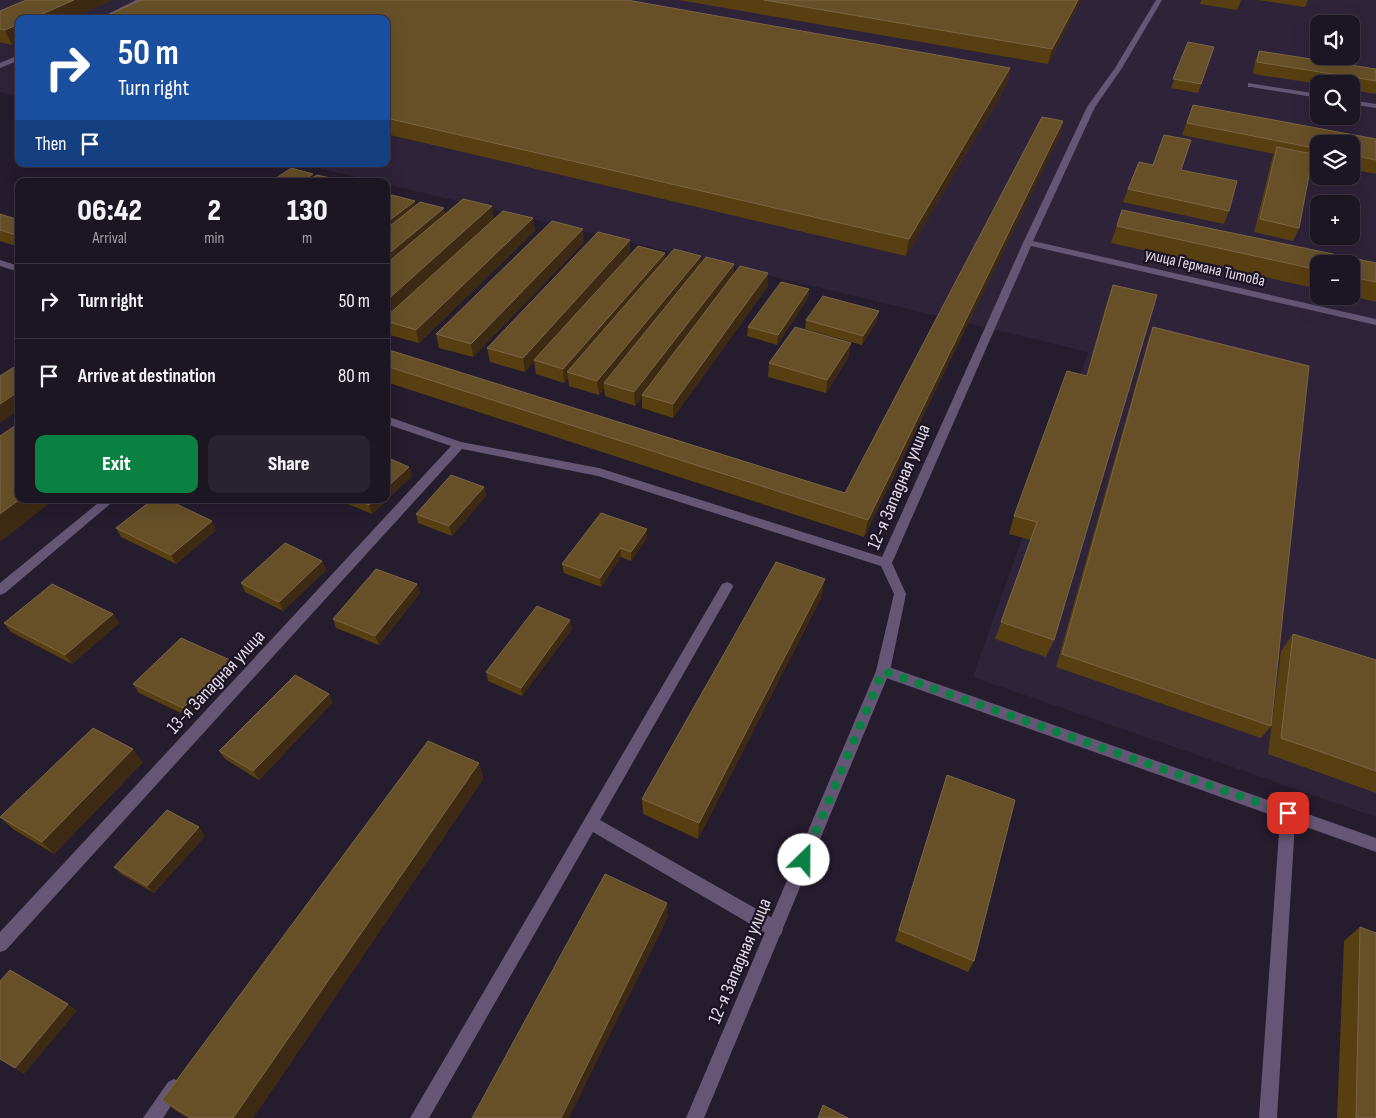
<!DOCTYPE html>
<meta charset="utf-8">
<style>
:root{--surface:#1c1522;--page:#29222f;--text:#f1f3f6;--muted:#a09fa5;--line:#3a3440;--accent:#0b8043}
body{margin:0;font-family:"Sofia Sans Condensed",sans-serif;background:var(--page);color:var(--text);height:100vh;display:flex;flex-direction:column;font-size:19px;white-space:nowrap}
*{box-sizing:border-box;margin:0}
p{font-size:16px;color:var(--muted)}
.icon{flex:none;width:28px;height:28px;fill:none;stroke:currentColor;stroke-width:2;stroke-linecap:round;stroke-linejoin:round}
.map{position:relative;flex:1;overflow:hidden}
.side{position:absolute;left:15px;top:178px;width:375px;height:325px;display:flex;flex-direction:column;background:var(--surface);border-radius:10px;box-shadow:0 5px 20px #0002,0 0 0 1px var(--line)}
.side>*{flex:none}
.top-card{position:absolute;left:15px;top:15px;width:375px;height:152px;border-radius:10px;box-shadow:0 5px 20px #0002,0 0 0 1px var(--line);background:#1a4fa0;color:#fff;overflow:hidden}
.fabs{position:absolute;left:1310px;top:15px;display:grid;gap:10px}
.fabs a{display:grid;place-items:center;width:50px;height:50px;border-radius:10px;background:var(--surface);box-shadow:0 5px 20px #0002,0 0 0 1px var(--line);font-size:25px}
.pin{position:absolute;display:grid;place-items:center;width:42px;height:42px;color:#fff;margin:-21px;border-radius:10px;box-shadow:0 2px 8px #0006}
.me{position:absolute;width:55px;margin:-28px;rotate:23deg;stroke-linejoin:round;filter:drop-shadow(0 0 4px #0008)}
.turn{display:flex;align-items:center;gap:18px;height:105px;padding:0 20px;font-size:22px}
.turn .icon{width:65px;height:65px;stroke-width:2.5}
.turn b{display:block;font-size:35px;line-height:42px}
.then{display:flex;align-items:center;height:48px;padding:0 20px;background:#0003;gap:10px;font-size:19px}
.eta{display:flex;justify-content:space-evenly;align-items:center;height:85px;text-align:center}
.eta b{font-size:30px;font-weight:800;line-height:35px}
.button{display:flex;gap:10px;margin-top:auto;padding:10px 20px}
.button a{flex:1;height:58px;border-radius:10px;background:var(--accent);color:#fff;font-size:20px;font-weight:800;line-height:58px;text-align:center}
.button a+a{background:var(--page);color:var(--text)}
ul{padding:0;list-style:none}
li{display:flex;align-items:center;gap:15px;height:75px;padding:0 20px;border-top:1px solid var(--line)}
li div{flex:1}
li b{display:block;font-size:19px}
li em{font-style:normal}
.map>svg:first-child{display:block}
.built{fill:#2f233a;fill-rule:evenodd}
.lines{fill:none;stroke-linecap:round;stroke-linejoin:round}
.lane{fill:#655676;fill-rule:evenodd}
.street{fill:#655676;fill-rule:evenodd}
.wall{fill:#583f11}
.shaded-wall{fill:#3e2a13}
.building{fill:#675028;stroke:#7a6546}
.route{stroke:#0b8043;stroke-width:9;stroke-dasharray:0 16.2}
.labels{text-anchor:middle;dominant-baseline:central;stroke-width:4.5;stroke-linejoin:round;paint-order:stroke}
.far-street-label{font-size:16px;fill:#e1dbe7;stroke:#1c1324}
.street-label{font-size:19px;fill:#e1dbe7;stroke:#1c1324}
</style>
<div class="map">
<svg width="1376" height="1118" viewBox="0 0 1376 1118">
<rect width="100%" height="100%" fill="#251c2e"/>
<path class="built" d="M 0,0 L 1376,0 L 1376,817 L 973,677 L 1088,352 L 386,184 L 386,181 L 374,181 L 300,164 L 386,164 L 386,19 L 19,19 L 19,97 L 0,92 ZM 1319,24 L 1351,24 L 1351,56 L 1319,56 ZM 1319,84 L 1351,84 L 1351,116 L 1319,116 ZM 1319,144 L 1351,144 L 1351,176 L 1319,176 ZM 1319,204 L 1351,204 L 1351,236 L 1319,236 ZM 1319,264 L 1351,264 L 1351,296 L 1319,296 Z"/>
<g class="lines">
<g class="lane">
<polygon points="136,0 144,0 107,19 98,19"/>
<polygon points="19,55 19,60 0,68 0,63"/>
<polygon points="1248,83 1319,94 1319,98 1251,87 1248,87"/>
<polygon points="1351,100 1376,104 1376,108 1351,104"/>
<polygon points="0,260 19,266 19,272 0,266"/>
<polygon points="727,582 732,584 733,587 600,820 781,923 783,929 781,935 775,937 769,935 593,832 429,1118 410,1118 722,584"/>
<polygon points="883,665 1376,838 1376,852 1295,823 1277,1118 1259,1118 1280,818 878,675 876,671 878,667"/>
<polygon points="174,1079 180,1082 183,1088 163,1118 143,1118 168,1082"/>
</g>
<g class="street">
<polygon points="1156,0 1162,0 1122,68 1095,107 1033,241 1376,319 1376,325 1031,246 892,563 906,594 890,671 704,1118 686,1118 876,671 894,594 881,566 598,476 462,449 6,950 0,952 0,932 451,446 386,424 386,416 461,442 599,468 882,557 1023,243 1087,107 1115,68"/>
<polygon points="103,499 116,499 5,593 0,595 0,583"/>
</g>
</g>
<g class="wall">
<polygon points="26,0 112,0 70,19 19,19 12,45 0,42 0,11"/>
<polygon points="679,0 1081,0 1048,64"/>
<polygon points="1201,0 1241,0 1237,10 1200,4"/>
<polygon points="1258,0 1308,0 1305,7"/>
<polygon points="386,19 1010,68 1007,84 906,256 386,134"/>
<polygon points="1188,42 1214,47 1198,93 1171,88"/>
<polygon points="1259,51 1376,69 1376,94 1351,90 1351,84 1319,84 1253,74 1255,62"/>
<polygon points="1193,105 1376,139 1376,174 1351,169 1351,144 1319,144 1319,162 1312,161 1299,228 1293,241 1254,232 1272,159 1274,154 1182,135"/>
<polygon points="1063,121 1059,137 864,537 386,382 386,349 845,493"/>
<polygon points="1153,165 1181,170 1229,211 1224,224 1123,202 1128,189"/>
<polygon points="1122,210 1376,263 1376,302 1351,296 1351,264 1319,264 1319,289 1111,243"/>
<polygon points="0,214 19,220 19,247 0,241"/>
<polygon points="533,218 535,231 419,343 386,334 386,317"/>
<polygon points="630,240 630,253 574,316 665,259 701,256 701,264 734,264 733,275 768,286 673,418 642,408 642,397 635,406 605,396 604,388 599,395 569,386 568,378 564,383 536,374 534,361 525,372 490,362 487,348"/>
<polygon points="584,242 473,357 439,348 436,334"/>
<polygon points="1113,285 1054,640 1046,657 995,639 1031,540 1009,534 1014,516 1086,376 1107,302"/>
<polygon points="809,289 808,298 777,345 747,336 748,327"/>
<polygon points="806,320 877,320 862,345 805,329"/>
<polygon points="1153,327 1271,726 1261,738 1056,667 1148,341"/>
<polygon points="849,356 826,393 768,377 769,363"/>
<polygon points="412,476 372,514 336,499 386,499"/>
<polygon points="484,487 486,496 452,536 418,523 416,514"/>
<polygon points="116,528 216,530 176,564 121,537"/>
<polygon points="647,538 631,561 621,557 601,587 564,573 562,564"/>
<polygon points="322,561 326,570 283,611 245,592 241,583"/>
<polygon points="420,593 379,645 336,628 333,619"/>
<polygon points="822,596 698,839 643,814 642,799"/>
<polygon points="113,614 119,623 72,664 11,632 4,623"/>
<polygon points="570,620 572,629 522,696 488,681 486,672"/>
<polygon points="1293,634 1376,660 1376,793 1268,754 1281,651"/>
<polygon points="230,660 234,669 189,717 139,693 133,684"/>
<polygon points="333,702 259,780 225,759 219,751"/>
<polygon points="143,762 54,854 13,829 0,817"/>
<polygon points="479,763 483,779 253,1118 188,1118 176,1111 162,1100"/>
<polygon points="947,775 974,961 968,972 895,941"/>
<polygon points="205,836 154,893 121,874 114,867"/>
<polygon points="1360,927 1376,1118 1337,1118 1344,941"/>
</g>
<g class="shaded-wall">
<polygon points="74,0 112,0 70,19 31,19"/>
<polygon points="1078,0 1081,0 1048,64 1052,49"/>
<polygon points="19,24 19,42 12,45 5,30"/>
<polygon points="1010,68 1007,84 906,256 909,239"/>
<polygon points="1063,121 1059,137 864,537 868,520"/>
<polygon points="313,174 315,181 302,181"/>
<polygon points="415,201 418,213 386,239 386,223"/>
<polygon points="492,206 494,219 386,317 386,301"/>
<polygon points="444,208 446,221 386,271 386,256"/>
<polygon points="533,218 535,231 419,343 416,330"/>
<polygon points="583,229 584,242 473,357 471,344"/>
<polygon points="630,240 630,253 535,360 534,360 534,361 525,372 523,358"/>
<polygon points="665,253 665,266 567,372 568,378 564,383 563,369"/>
<polygon points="701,256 701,269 604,383 604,388 599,395 597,381"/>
<polygon points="734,264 733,277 642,395 642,397 635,406 634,392"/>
<polygon points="768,273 768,286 673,418 673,404"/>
<polygon points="809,289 808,298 777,345 778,335"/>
<polygon points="879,311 877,320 862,345 863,336"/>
<polygon points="851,343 849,356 826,393 827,380"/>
<polygon points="19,391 19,410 0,423 0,404"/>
<polygon points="409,467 412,476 372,514 369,505 375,499 386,499 386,488"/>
<polygon points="484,487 486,496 452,536 449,526"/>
<polygon points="20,499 55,499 0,542 0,514"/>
<polygon points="212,521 216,530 176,564 171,555"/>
<polygon points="647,529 647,538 631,561 631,552"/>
<polygon points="620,548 621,557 601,587 600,578"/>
<polygon points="322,561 326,570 283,611 279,602"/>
<polygon points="825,579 822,596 698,839 699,823"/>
<polygon points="417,584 420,593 379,645 375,636"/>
<polygon points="113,614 119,623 72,664 65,655"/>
<polygon points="570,620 572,629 522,696 521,688"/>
<polygon points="230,660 234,669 189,717 183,708"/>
<polygon points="329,694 333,702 259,780 253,771"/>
<polygon points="133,749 143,762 54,854 42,842"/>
<polygon points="479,763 483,779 253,1118 233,1118"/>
<polygon points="199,827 205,836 154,893 147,886"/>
<polygon points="667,903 668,917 569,1118 561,1118"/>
<polygon points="68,1004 77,1011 24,1074 15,1068"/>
</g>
<g class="building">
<polygon points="26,0 74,0 31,19 19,19 19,24 5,30 0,29 0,11"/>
<polygon points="141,0 627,0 1010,68 909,239 386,118 386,19 100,19"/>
<polygon points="764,0 1078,0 1052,49"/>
<polygon points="1188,42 1214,47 1201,84 1173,79"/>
<polygon points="1259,51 1376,69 1376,81 1257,62"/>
<polygon points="1193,105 1376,139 1376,160 1351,155 1351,144 1319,144 1319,149 1187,123"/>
<polygon points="1042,117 1063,121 868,520 386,366 386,349 845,493"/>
<polygon points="1164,135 1191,140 1181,170 1237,181 1229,211 1128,189 1139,162 1153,165"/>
<polygon points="1277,147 1313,154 1299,228 1260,219"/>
<polygon points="291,168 313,174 302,181 272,181"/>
<polygon points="317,175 339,180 338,181 307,181"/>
<polygon points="392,195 415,201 386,223 386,199"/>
<polygon points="463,199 492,206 386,301 386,264"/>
<polygon points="420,202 444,208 386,256 386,229"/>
<polygon points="1122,210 1376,263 1376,282 1351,277 1351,264 1319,264 1319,270 1117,226"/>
<polygon points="503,211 533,218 416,330 386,321 386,317"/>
<polygon points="0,214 19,220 19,236 0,230"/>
<polygon points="552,221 583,229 471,344 436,334"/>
<polygon points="598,232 630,240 523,358 487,348"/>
<polygon points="638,246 665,253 563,369 534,360"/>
<polygon points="674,249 701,256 597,381 567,372"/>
<polygon points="706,257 734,264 634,392 604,383"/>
<polygon points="740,266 768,273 673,404 642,395"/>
<polygon points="781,282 809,289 778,335 748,327"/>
<polygon points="1113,285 1157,295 1054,640 1001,622 1037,522 1014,516 1067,371 1087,376"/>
<polygon points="823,296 879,311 863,336 806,320"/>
<polygon points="795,327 851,343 827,380 769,363"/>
<polygon points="1153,327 1309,366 1271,726 1062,654"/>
<polygon points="19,364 19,391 0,404 0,376"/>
<polygon points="19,423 19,499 20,499 0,514 0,436"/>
<polygon points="386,457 409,467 386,488"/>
<polygon points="451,475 484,487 449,526 416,514"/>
<polygon points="153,499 166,499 212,521 171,555 116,528"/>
<polygon points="354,499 375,499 369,505"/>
<polygon points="601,513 647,529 631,552 620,548 600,578 562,564"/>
<polygon points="285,543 322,561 279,602 241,583"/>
<polygon points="776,562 825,579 699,823 642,799"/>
<polygon points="376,569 417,584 375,636 333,619"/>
<polygon points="52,584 113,614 65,655 4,623"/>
<polygon points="537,606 570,620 521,688 486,672"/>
<polygon points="1293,634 1376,660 1376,771 1281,738"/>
<polygon points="181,638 230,660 183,708 133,684"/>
<polygon points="295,675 329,694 253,771 219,751"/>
<polygon points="93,728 133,749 42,842 0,817"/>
<polygon points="428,741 479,763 233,1118 191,1118 162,1100"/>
<polygon points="947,775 1015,800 974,961 899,930"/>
<polygon points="167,810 199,827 147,886 114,867"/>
<polygon points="605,874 667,903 561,1118 472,1118"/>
<polygon points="1360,927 1376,933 1376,1118 1356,1118"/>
<polygon points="10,970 68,1004 15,1068 0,1059 0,981"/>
<polygon points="823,1105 848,1118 818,1118"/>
</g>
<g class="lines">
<polyline class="route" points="804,860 883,671 1288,813"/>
</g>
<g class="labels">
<g class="far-street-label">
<text transform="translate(1205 268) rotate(13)">улица Германа Титова</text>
</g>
<g class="street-label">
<text transform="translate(899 487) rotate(-67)">12-я Западная улица</text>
<text transform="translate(216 682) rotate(-47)">13-я Западная улица</text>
<text transform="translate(740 961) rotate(-67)">12-я Западная улица</text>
</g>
</g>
</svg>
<div class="fabs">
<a><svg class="icon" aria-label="sound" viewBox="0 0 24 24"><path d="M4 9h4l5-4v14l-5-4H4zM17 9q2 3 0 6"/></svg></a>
<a><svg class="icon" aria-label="search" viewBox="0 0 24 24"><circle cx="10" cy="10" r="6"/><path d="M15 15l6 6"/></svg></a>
<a><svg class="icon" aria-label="layers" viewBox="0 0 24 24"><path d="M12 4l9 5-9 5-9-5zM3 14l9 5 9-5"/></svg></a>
<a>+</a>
<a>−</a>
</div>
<div class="pin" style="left:1288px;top:813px;background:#d93025"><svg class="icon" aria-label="arrive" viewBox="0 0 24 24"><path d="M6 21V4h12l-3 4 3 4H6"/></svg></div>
<svg class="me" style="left:804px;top:860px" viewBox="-20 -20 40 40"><circle r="19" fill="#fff"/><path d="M0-13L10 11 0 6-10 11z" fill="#0b8043"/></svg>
<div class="top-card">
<div class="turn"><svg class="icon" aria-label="right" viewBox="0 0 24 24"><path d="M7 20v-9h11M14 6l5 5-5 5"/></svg><div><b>50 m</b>Turn right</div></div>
<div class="then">Then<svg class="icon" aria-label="arrive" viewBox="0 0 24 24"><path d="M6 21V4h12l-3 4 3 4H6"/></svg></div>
</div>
<section class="side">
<div class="eta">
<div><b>06:42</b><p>Arrival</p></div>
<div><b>2</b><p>min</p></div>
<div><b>130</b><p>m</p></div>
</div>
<ul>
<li><svg class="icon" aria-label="right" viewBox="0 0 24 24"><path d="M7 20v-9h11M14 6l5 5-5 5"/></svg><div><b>Turn right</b></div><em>50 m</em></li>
<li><svg class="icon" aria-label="arrive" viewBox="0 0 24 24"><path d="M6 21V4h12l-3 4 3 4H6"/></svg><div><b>Arrive at destination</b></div><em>80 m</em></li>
</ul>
<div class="button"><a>Exit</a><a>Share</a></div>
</section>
</div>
